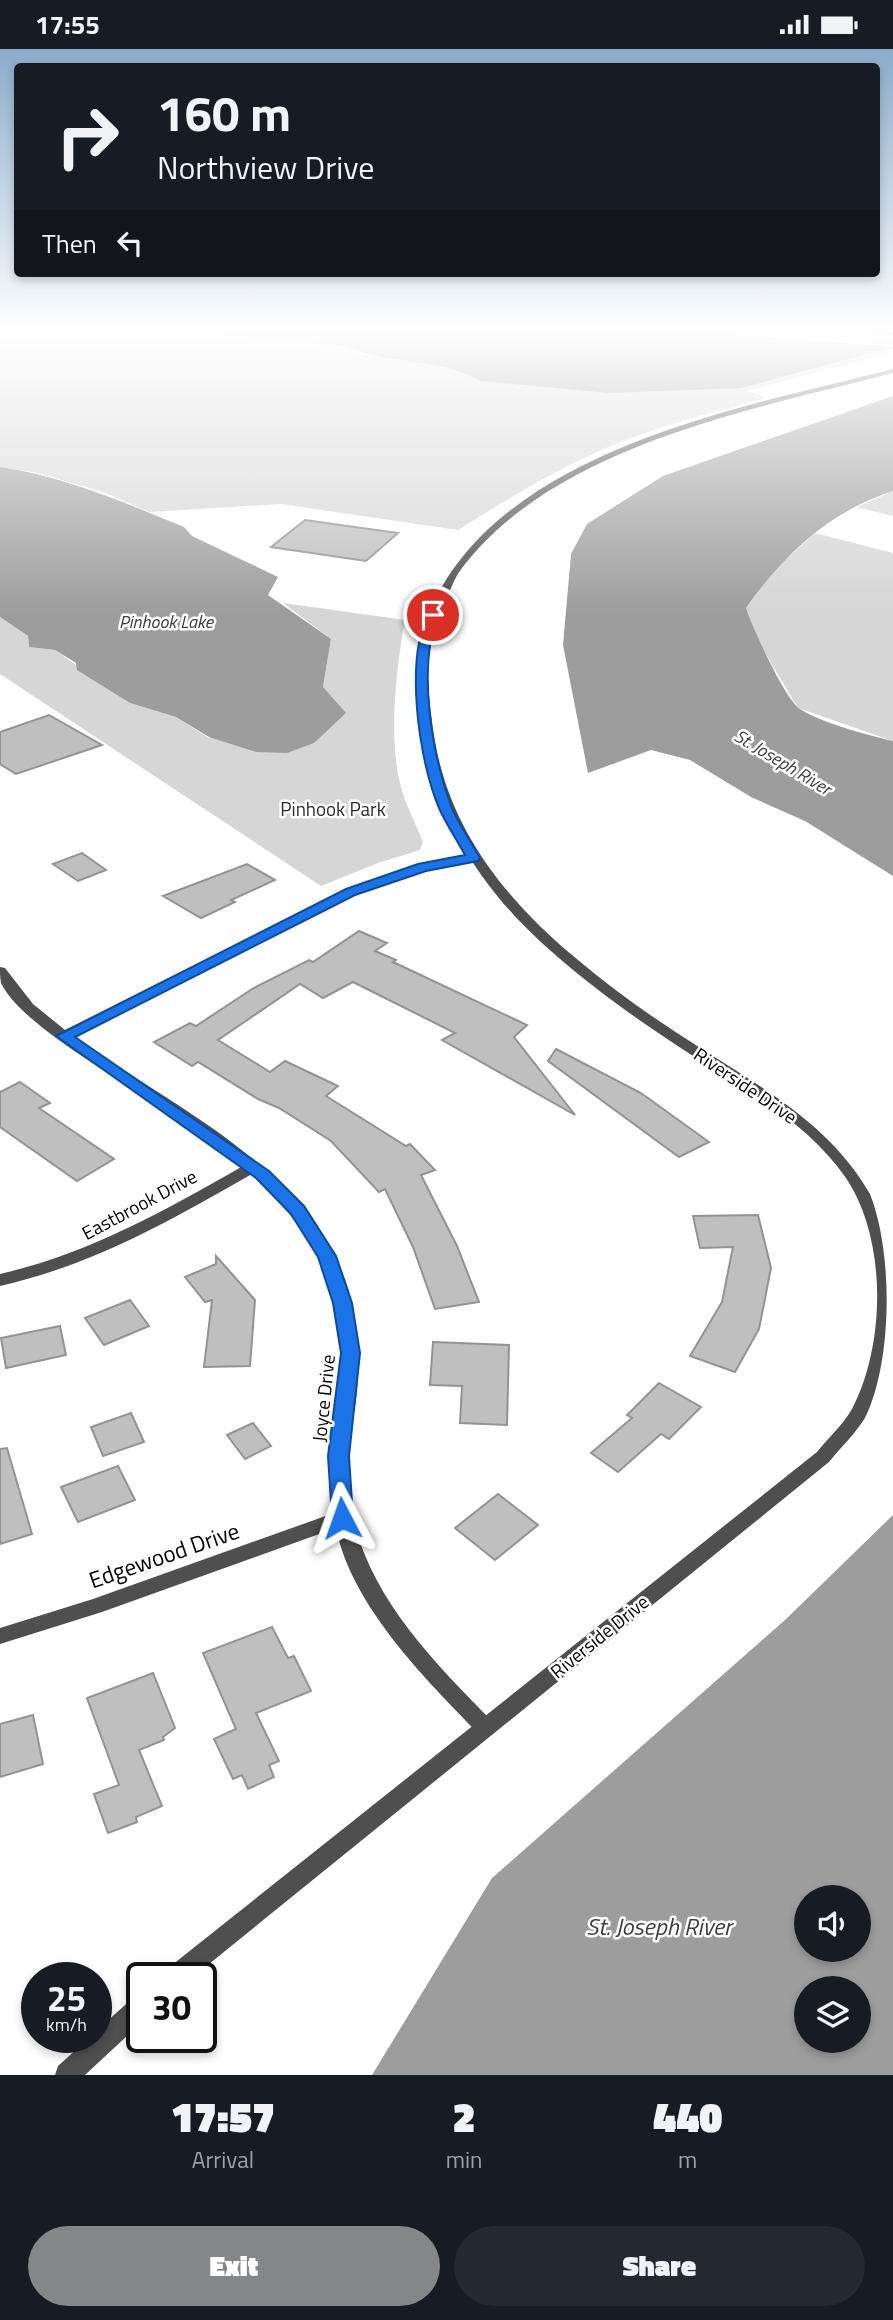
<!DOCTYPE html>
<style>
:root{--surface:#171b24;--page:#242831;--text:#f1f3f6;--muted:#9ea1a6;--accent:#858687}
body{margin:0;font-family:"Titillium Web",sans-serif;background:var(--page);color:var(--text);height:100vh;display:flex;flex-direction:column;font-size:26px;white-space:nowrap}
*{box-sizing:border-box;margin:0}
p{font-size:23px;color:var(--muted)}
.icon{flex:none;width:38px;height:38px;fill:none;stroke:currentColor;stroke-width:2;stroke-linecap:round;stroke-linejoin:round}
.map{position:relative;height:2026px;overflow:hidden}
.drawer{display:flex;flex-direction:column;background:var(--surface);flex:1}
.drawer>*{flex:none}
.top-card{position:absolute;left:14px;top:14px;width:866px;height:214px;border-radius:7px;box-shadow:0 4px 10px #0003;background:#171b24;color:var(--text);overflow:hidden}
.tools{position:absolute;left:794px;top:1836px;display:grid;gap:14px}
.tools a{display:grid;place-items:center;width:77px;height:77px;border-radius:50%;background:var(--surface);box-shadow:0 4px 10px #0003;font-size:35px}
.speed{position:absolute;left:21px;top:1913px;display:flex;gap:14px;font-size:35px;font-weight:700;text-align:center}
.speed>*{display:grid;place-content:center;width:91px;height:91px;border-radius:50%;background:var(--surface);box-shadow:0 4px 10px #0003;line-height:1}
.speed small{font-size:18px;font-weight:400}
.speed .limit{border:4px solid #111;border-radius:10px;background:#fff;color:#111}
.pin{position:absolute;display:grid;place-items:center;width:60px;height:60px;color:#fff;margin:-30px;border:4px solid #fff;border-radius:50%;box-shadow:0 2px 7px #0007}
.me{position:absolute;width:77px;margin:-38px;rotate:356deg;stroke-linejoin:round;filter:drop-shadow(0 0 5px #0008)}
.turn{display:flex;align-items:center;gap:24px;height:147px;padding:0 28px;font-size:32px}
.turn .icon{width:91px;height:91px;stroke-width:2.5}
.turn b{display:block;font-size:49px;line-height:60px}
.then{display:flex;align-items:center;height:66px;padding:0 28px;background:#0003;gap:14px;font-size:26px}
.eta{display:flex;justify-content:space-evenly;align-items:center;height:119px;text-align:center}
.eta b{font-size:42px;font-weight:800;line-height:49px}
.primary-button{display:flex;gap:14px;margin-top:auto;padding:14px 28px}
.primary-button a{flex:1;height:80px;border-radius:42px;background:var(--accent);color:#fff;font-size:28px;font-weight:800;line-height:80px;text-align:center}
.primary-button a+a{background:var(--page);color:var(--text)}
.status{display:flex;justify-content:space-between;align-items:center;height:49px;padding:0 35px;background:var(--surface);direction:ltr}
.status svg{height:19px;fill:currentColor}
.map>svg:first-child{display:block}
.green{fill:#d6d6d6}
.water{fill:#9d9d9d;fill-rule:evenodd}
.building{fill:#bfbfbf;stroke:#939393;stroke-width:2}
.lines{fill:none;stroke-linecap:round;stroke-linejoin:round}
.minor{fill:#4f4f4f;fill-rule:evenodd}
.tertiary{fill:#4f4f4f;fill-rule:evenodd}
.route{fill:#1a73e8;stroke:#114b97;stroke-width:2}
.labels{text-anchor:middle;dominant-baseline:central;stroke-width:5;stroke-linejoin:round;paint-order:stroke}
.far-water-label{font-size:18px;font-style:italic;fill:#3e3e3e;stroke:#fff}
.park-label{font-size:19px;fill:#2d2d2d;stroke:#fff}
.street-label{font-size:19px;fill:#000;stroke:#fff}
.near-street-label{font-size:23px;fill:#000;stroke:#fff}
.near-water-label{font-size:24px;font-style:italic;fill:#3e3e3e;stroke:#fff}
</style>
<div class="status"><b>17:55</b><svg viewBox="0 0 49 12"><path d="M0 12V9h3v3zM5 12V6h3v6zM10 12V3h3v9zM15 12V0h3v12zM26 1h20v11H26zM47 4h2v5h-2z"/></svg></div>
<div class="map">
<svg width="893" height="2026" viewBox="0 0 893 2026">
<rect width="100%" height="100%" fill="#fff"/>
<g class="green">
<path d="M 0,280 L 170,280 L 274,288 L 345,297 L 362,305 L 398,308 L 465,323 L 480,332 L 742,339 L 893,298 L 893,303 L 747,342 L 767,349 C 717,362 666,375 618,394 C 561,417 509,449 458,481 L 281,455 L 149,463 L 106,444 L 38,424 L 0,418 Z"/>
<polygon points="681,280 773,280 893,289 893,296"/>
<polygon points="893,442 893,467 857,458"/>
<polygon points="815,484 893,504 893,692 798,659 755,587 746,559 774,521"/>
<path d="M 283,554 L 405,571 C 396,619 388,691 401,738 C 406,757 416,775 423,793 L 420,801 L 378,814 L 321,837 L 0,625 L 0,568 L 28,587 L 29,598 L 55,601 L 130,654 L 176,668 L 209,689 L 323,638 L 331,590 Z"/>
</g>
<g class="water">
<path d="M 170,280 L 681,280 L 893,298 L 742,339 L 609,344 L 480,332 C 439,308 387,316 345,297 Z"/>
<path d="M 893,347 L 893,442 C 830,462 783,506 746,559 C 752,578 785,650 800,660 C 824,675 865,685 893,692 L 893,827 L 805,772 L 751,748 L 690,711 L 651,701 L 588,724 L 563,596 L 571,505 L 587,475 L 663,427 Z"/>
<path d="M 0,418 C 66,428 123,453 184,478 L 192,487 L 278,528 L 268,546 L 331,590 L 323,638 L 346,664 L 314,694 L 287,704 L 256,703 L 209,688 L 176,668 L 130,654 L 77,621 L 76,614 L 55,601 L 29,598 L 28,587 L 0,568 Z"/>
<path d="M 893,1466 L 893,2026 L 372,2026 L 492,1829 L 785,1571 ZM 807,1848 L 859,1848 L 859,1900 L 807,1900 ZM 807,1939 L 859,1939 L 859,1992 L 807,1992 Z"/>
</g>
<g class="building">
<polygon points="305,471 340,476 398,484 366,512 271,498"/>
<polygon points="49,666 102,696 16,725 0,715 0,683"/>
<polygon points="82,804 106,821 78,832 53,815"/>
<polygon points="247,815 275,831 231,851 235,853 201,869 163,847"/>
<polygon points="359,882 387,894 375,902 396,911 393,913 527,976 514,988 575,1066 442,991 455,984 353,933 323,949 300,935 218,991 270,1023 285,1012 338,1037 326,1047 406,1097 410,1095 435,1121 421,1126 457,1197 479,1253 435,1260 413,1198 385,1140 379,1143 331,1092 279,1059 258,1050 198,1013 192,1017 154,993 190,974 196,977 252,940 309,911 313,913"/>
<polygon points="556,1000 641,1044 709,1093 679,1108 548,1012"/>
<polygon points="20,1033 50,1054 39,1059 114,1110 77,1132 0,1078 0,1043"/>
<polygon points="758,1166 771,1219 759,1280 735,1323 690,1307 722,1253 733,1198 700,1199 693,1167"/>
<polygon points="216,1207 255,1251 250,1317 204,1318 212,1251 205,1253 185,1228 216,1215"/>
<polygon points="130,1251 149,1277 104,1296 85,1269"/>
<polygon points="60,1277 66,1306 6,1319 1,1289"/>
<polygon points="433,1293 509,1296 507,1376 460,1374 462,1337 430,1336"/>
<polygon points="659,1334 701,1358 669,1390 661,1385 618,1423 591,1404 632,1369 627,1366"/>
<polygon points="131,1364 144,1393 103,1407 91,1378"/>
<polygon points="253,1374 271,1397 245,1410 227,1386"/>
<polygon points="7,1399 32,1485 0,1495 0,1400"/>
<polygon points="118,1417 135,1451 78,1473 61,1438"/>
<polygon points="498,1445 538,1476 495,1511 455,1479"/>
<polygon points="272,1578 288,1609 294,1607 311,1642 256,1664 279,1712 269,1716 274,1728 248,1740 242,1726 233,1730 214,1690 236,1680 203,1604"/>
<polygon points="153,1624 175,1679 163,1688 164,1691 139,1701 162,1757 136,1768 137,1773 108,1784 94,1745 119,1736 87,1649"/>
<polygon points="33,1666 43,1715 0,1728 0,1675"/>
</g>
<g class="lines">
<path class="minor" d="M 473,805 L 477,806 L 477,812 L 425,821 L 354,846 L 74,988 C 165,1053 279,1103 334,1206 C 357,1248 362,1303 356,1351 C 354,1368 349,1385 348,1403 C 340,1518 418,1597 493,1673 L 496,1679 L 493,1685 L 486,1688 L 479,1685 C 426,1631 351,1556 336,1479 L 102,1563 L 0,1595 L 0,1579 L 93,1550 L 334,1464 C 325,1423 335,1389 339,1348 C 350,1251 322,1191 252,1125 C 168,1173 95,1215 0,1237 L 0,1225 C 88,1205 164,1162 243,1117 C 213,1094 183,1073 152,1052 C 114,1027 19,973 1,934 C 0,929 0,923 0,918 L 5,919 L 33,955 L 65,981 L 346,840 L 419,815 Z"/>
<g class="tertiary">
<polygon points="823,280 893,282 893,286 826,282"/>
<path d="M 893,320 L 893,324 C 751,361 556,396 462,519 C 454,529 450,543 444,554 C 440,564 434,574 432,584 C 424,614 429,649 433,680 C 446,777 504,850 578,911 C 617,944 659,973 702,1000 C 766,1041 831,1077 870,1145 C 893,1203 893,1312 865,1369 C 855,1385 841,1398 829,1413 L 193,1928 L 163,1928 L 167,1920 L 817,1403 C 828,1389 843,1376 852,1360 C 886,1295 887,1190 846,1129 C 807,1073 746,1041 690,1005 C 639,972 588,936 543,895 C 478,836 433,763 422,676 C 418,646 413,609 423,580 C 481,404 736,360 893,320 Z"/>
<polygon points="142,1944 142,1973 85,2026 55,2026 58,2017 90,1988 96,1988 96,1982 134,1948"/>
</g>
</g>
<linearGradient id="sky" x2="0" y2="1"><stop stop-color="#8aabca"/><stop offset="0.5" stop-color="#fff"/><stop offset="1" stop-color="#fff" stop-opacity="0"/></linearGradient>
<rect width="893" height="563" fill="url(#sky)"/>
<path class="route" d="M 429,564 L 438,566 C 417,620 432,704 451,757 C 458,775 471,792 480,809 L 478,812 L 426,822 L 355,846 L 75,988 L 269,1122 L 304,1157 L 336,1207 L 352,1254 L 360,1304 L 349,1407 L 353,1469 L 350,1475 L 342,1477 L 335,1475 L 332,1469 L 328,1407 L 341,1304 L 333,1254 L 318,1208 L 291,1165 L 256,1129 L 56,987 L 346,840 L 418,815 L 465,806 C 457,791 446,775 439,759 C 419,712 404,610 429,564 Z"/>
<g class="labels">
<g class="far-water-label">
<text x="166" y="572">Pinhook Lake</text>
<text transform="translate(783 713) rotate(31)">St. Joseph River</text>
</g>
<g class="park-label">
<text x="333" y="759">Pinhook Park</text>
</g>
<g class="street-label">
<text transform="translate(746 1036) rotate(34)">Riverside Drive</text>
<text transform="translate(139 1155) rotate(-28)">Eastbrook Drive</text>
<text transform="translate(323 1349) rotate(-84)">Joyce Drive</text>
<text transform="translate(599 1587) rotate(-39)">Riverside Drive</text>
</g>
<g class="near-street-label">
<text transform="translate(164 1506) rotate(-19)">Edgewood Drive</text>
</g>
<g class="near-water-label">
<text x="659" y="1877">St. Joseph River</text>
</g>
</g>
</svg>
<div class="tools">
<a><svg class="icon" aria-label="sound" viewBox="0 0 24 24"><path d="M4 9h4l5-4v14l-5-4H4zM17 9q2 3 0 6"/></svg></a>
<a><svg class="icon" aria-label="layers" viewBox="0 0 24 24"><path d="M12 4l9 5-9 5-9-5zM3 14l9 5 9-5"/></svg></a>
</div>
<div class="speed"><div>25<small>km/h</small></div><div class="limit">30</div></div>
<div class="pin" style="left:433px;top:566px;background:#d93025"><svg class="icon" aria-label="arrive" viewBox="0 0 24 24"><path d="M6 21V4h12l-3 4 3 4H6"/></svg></div>
<svg class="me" style="left:342px;top:1469px" viewBox="-20 -20 40 40"><path d="M0-17L14 15 0 8-14 15z" fill="#1a73e8" stroke="#fff" stroke-width="4"/></svg>
<div class="top-card">
<div class="turn"><svg class="icon" aria-label="right" viewBox="0 0 24 24"><path d="M7 20v-9h11M14 6l5 5-5 5"/></svg><div><b>160 m</b>Northview Drive</div></div>
<div class="then">Then<svg class="icon" aria-label="left" viewBox="0 0 24 24"><path d="M17 20v-9H6M10 6l-5 5 5 5"/></svg></div>
</div>
</div>
<section class="drawer">
<div class="eta">
<div><b>17:57</b><p>Arrival</p></div>
<div><b>2</b><p>min</p></div>
<div><b>440</b><p>m</p></div>
</div>
<div class="primary-button"><a>Exit</a><a>Share</a></div>
</section>
